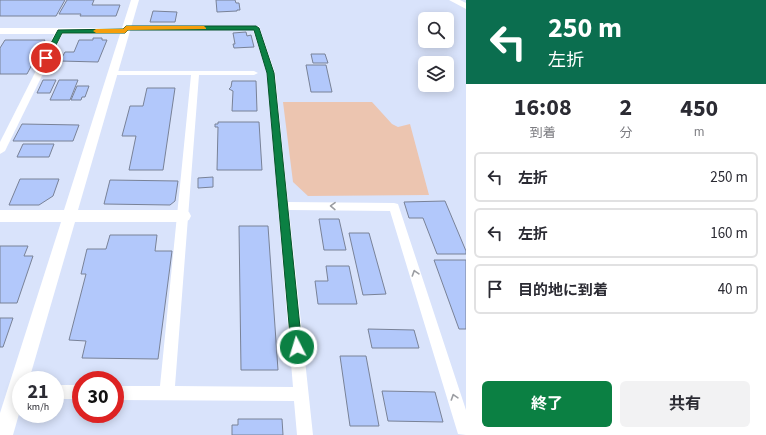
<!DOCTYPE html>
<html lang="ja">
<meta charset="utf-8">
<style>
:root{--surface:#fff;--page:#f2f2f3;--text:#2b2b33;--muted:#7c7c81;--line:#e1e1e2;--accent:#0b8043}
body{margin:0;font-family:"Source Sans 3","Noto Sans JP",sans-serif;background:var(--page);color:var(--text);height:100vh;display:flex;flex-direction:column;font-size:15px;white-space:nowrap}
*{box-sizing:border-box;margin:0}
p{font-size:13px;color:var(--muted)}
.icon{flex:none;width:22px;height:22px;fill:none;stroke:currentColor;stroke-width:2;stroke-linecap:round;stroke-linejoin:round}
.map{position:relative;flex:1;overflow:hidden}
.side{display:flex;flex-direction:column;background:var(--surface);width:300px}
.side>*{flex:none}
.guide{background:#0b6e4f;color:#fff;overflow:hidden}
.tools{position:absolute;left:418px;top:12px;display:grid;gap:8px}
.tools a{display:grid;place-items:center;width:36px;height:36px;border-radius:6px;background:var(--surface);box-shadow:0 2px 10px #0003;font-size:20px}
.speed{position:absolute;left:12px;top:371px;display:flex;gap:8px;font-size:20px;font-weight:700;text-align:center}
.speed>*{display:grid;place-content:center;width:52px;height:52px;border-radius:50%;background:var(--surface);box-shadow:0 2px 10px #0003;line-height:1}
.speed small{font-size:10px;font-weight:400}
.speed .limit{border:6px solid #d22;background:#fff;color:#111}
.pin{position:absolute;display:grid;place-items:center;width:34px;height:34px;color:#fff;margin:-17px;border:2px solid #fff;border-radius:50%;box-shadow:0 1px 4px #0007}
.me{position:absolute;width:44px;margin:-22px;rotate:355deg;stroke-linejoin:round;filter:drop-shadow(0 0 3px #0008)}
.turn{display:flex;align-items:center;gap:14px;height:84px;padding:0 16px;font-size:18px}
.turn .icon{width:52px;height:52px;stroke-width:2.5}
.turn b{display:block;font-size:28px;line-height:34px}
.eta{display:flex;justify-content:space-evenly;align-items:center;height:68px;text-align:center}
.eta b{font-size:24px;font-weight:700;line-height:28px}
.button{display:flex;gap:8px;margin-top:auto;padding:8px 16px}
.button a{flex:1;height:46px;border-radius:6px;background:var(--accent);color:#fff;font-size:16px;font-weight:700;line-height:46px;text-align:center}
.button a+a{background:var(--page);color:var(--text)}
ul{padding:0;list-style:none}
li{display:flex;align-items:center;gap:12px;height:50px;margin:0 8px 6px;padding:0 8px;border:2px solid var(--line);border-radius:6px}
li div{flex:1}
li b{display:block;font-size:15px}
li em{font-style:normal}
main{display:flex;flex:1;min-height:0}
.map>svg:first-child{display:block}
.green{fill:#ecc5b0}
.building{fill:#b2c8fb;stroke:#798297}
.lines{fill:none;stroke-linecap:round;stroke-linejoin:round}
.minor{fill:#fff;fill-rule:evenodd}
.tertiary{fill:#fff;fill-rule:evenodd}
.oneway{stroke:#9b9da2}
.route{fill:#0b8043;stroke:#07532c}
.slow{fill:#f59e0b}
</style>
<main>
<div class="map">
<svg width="466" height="435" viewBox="0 0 466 435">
<rect width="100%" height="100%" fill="#d9e3fb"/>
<polygon class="green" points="283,102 372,102 392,124 398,127 410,124 429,195 308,196 293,182"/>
<g class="building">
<polygon points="0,0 65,0 56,16 0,16"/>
<polygon points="67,0 94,0 92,5 120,5 116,16 80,16 81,14 59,14"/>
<polygon points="216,0 235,0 236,3 239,3 240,10 237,10 237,11 217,12"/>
<polygon points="153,11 177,12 175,22 150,22"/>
<polygon points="246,32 247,36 251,35 254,47 234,48 233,44 235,44 233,33"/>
<polygon points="93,38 102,38 102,40 107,40 98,62 60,61 65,52 74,52 79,40 93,40"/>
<polygon points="5,40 45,40 27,74 0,74 0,48"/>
<polygon points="311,54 325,54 328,63 313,63"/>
<polygon points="306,65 326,65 332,92 311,92"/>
<polygon points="43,80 56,80 50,93 37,93"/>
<polygon points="59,80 78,80 70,100 50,100"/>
<polygon points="232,81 256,81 257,111 232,111 233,91 229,89 231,87"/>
<polygon points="77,86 89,86 85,97 82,97 81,100 71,100"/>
<polygon points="147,88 175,88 163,170 129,170 136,136 122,136 130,106 143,106"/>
<polygon points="218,122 259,122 262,170 217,170 218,127 215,127 215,124 218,124"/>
<polygon points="22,124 79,125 73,141 13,141"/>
<polygon points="23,144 54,144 49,157 17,157"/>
<polygon points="213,177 213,187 198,188 198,178"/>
<polygon points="20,179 59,179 53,196 39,205 9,205"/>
<polygon points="110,180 178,181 175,201 170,205 104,204"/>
<polygon points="445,201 466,251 466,254 437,254 423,218 409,218 404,202"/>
<polygon points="319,219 339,219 346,250 324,250"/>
<polygon points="239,226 268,226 278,370 241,370"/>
<polygon points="349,233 369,233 386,294 363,295"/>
<polygon points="110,235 157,235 155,251 172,251 158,359 82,358 86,341 69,340 86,274 81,274 87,249 106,249"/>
<polygon points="0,246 28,246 24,256 33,256 17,303 0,303"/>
<polygon points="434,260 466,260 466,329 459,329"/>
<polygon points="326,266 349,266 357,304 318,304 315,281 328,281"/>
<polygon points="0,318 13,318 3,347 0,347"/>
<polygon points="368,329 414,330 419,348 372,348"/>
<polygon points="340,356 366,356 379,426 350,426"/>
<polygon points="382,391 435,392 443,422 388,421"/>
<polygon points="238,419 282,419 283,435 232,435 232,425 238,425"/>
</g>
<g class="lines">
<g class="minor">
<polygon points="123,26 259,26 275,73 288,202 394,203 398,204 466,410 466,435 458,434 390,211 289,210 313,435 297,435 294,401 115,400 115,386 160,386 191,75 109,75 108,73 112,71 254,71 258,73 254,75 199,75 175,386 293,387 267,73 253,30 123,30"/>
<polygon points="57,29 63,29 64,31 5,151 0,154 0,142"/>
<rect x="55" y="385" width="26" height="14"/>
</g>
<g class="tertiary">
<polygon points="131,0 139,0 78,210 184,210 189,212 191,216 189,220 184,222 75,222 29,380 21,380 21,407 13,435 0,435 0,413 61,222 0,222 0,210 64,210 120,34 0,34 0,28 122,28"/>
<polygon points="449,0 460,0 466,3 466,9"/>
</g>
</g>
<defs><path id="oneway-chevron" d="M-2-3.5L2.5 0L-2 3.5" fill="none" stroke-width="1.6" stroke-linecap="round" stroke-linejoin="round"/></defs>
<g class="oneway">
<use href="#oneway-chevron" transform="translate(333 206) rotate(-179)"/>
<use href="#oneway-chevron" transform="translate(415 273) rotate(-108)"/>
<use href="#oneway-chevron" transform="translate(454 397) rotate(-108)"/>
</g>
<polygon class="route" points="126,26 256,26 259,28 274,73 302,347 301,351 297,353 293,351 291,347 267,73 254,30 128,30 125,33 62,33 49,59 43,58 58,30 123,29"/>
<polygon class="slow" points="204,26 206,28 206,29 128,30 125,33 96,33 93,31 96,29 123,29 126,26"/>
</svg>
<div class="tools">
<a><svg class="icon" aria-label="search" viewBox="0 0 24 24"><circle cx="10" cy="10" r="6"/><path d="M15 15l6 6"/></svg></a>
<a><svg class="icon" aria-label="layers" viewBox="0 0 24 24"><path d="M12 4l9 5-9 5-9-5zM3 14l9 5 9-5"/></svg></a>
</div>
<div class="speed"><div>21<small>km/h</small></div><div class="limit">30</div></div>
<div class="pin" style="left:46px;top:58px;background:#d93025"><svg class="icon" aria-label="arrive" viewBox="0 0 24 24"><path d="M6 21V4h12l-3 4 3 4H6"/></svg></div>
<svg class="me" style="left:297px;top:347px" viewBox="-20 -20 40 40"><circle r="17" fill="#0b8043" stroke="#fff" stroke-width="3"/><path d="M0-11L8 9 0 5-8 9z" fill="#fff"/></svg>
</div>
<section class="side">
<div class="guide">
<div class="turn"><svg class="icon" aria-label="left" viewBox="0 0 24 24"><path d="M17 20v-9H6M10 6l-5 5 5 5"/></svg><div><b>250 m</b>左折</div></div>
</div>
<div class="eta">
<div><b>16:08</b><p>到着</p></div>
<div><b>2</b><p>分</p></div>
<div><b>450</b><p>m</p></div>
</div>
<ul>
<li><svg class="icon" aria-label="left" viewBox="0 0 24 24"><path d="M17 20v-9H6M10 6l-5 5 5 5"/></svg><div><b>左折</b></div><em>250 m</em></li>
<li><svg class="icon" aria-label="left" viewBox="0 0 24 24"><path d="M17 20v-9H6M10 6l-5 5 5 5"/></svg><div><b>左折</b></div><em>160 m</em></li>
<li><svg class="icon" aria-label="arrive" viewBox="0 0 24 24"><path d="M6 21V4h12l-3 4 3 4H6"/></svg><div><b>目的地に到着</b></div><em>40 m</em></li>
</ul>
<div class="button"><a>終了</a><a>共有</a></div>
</section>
</main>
